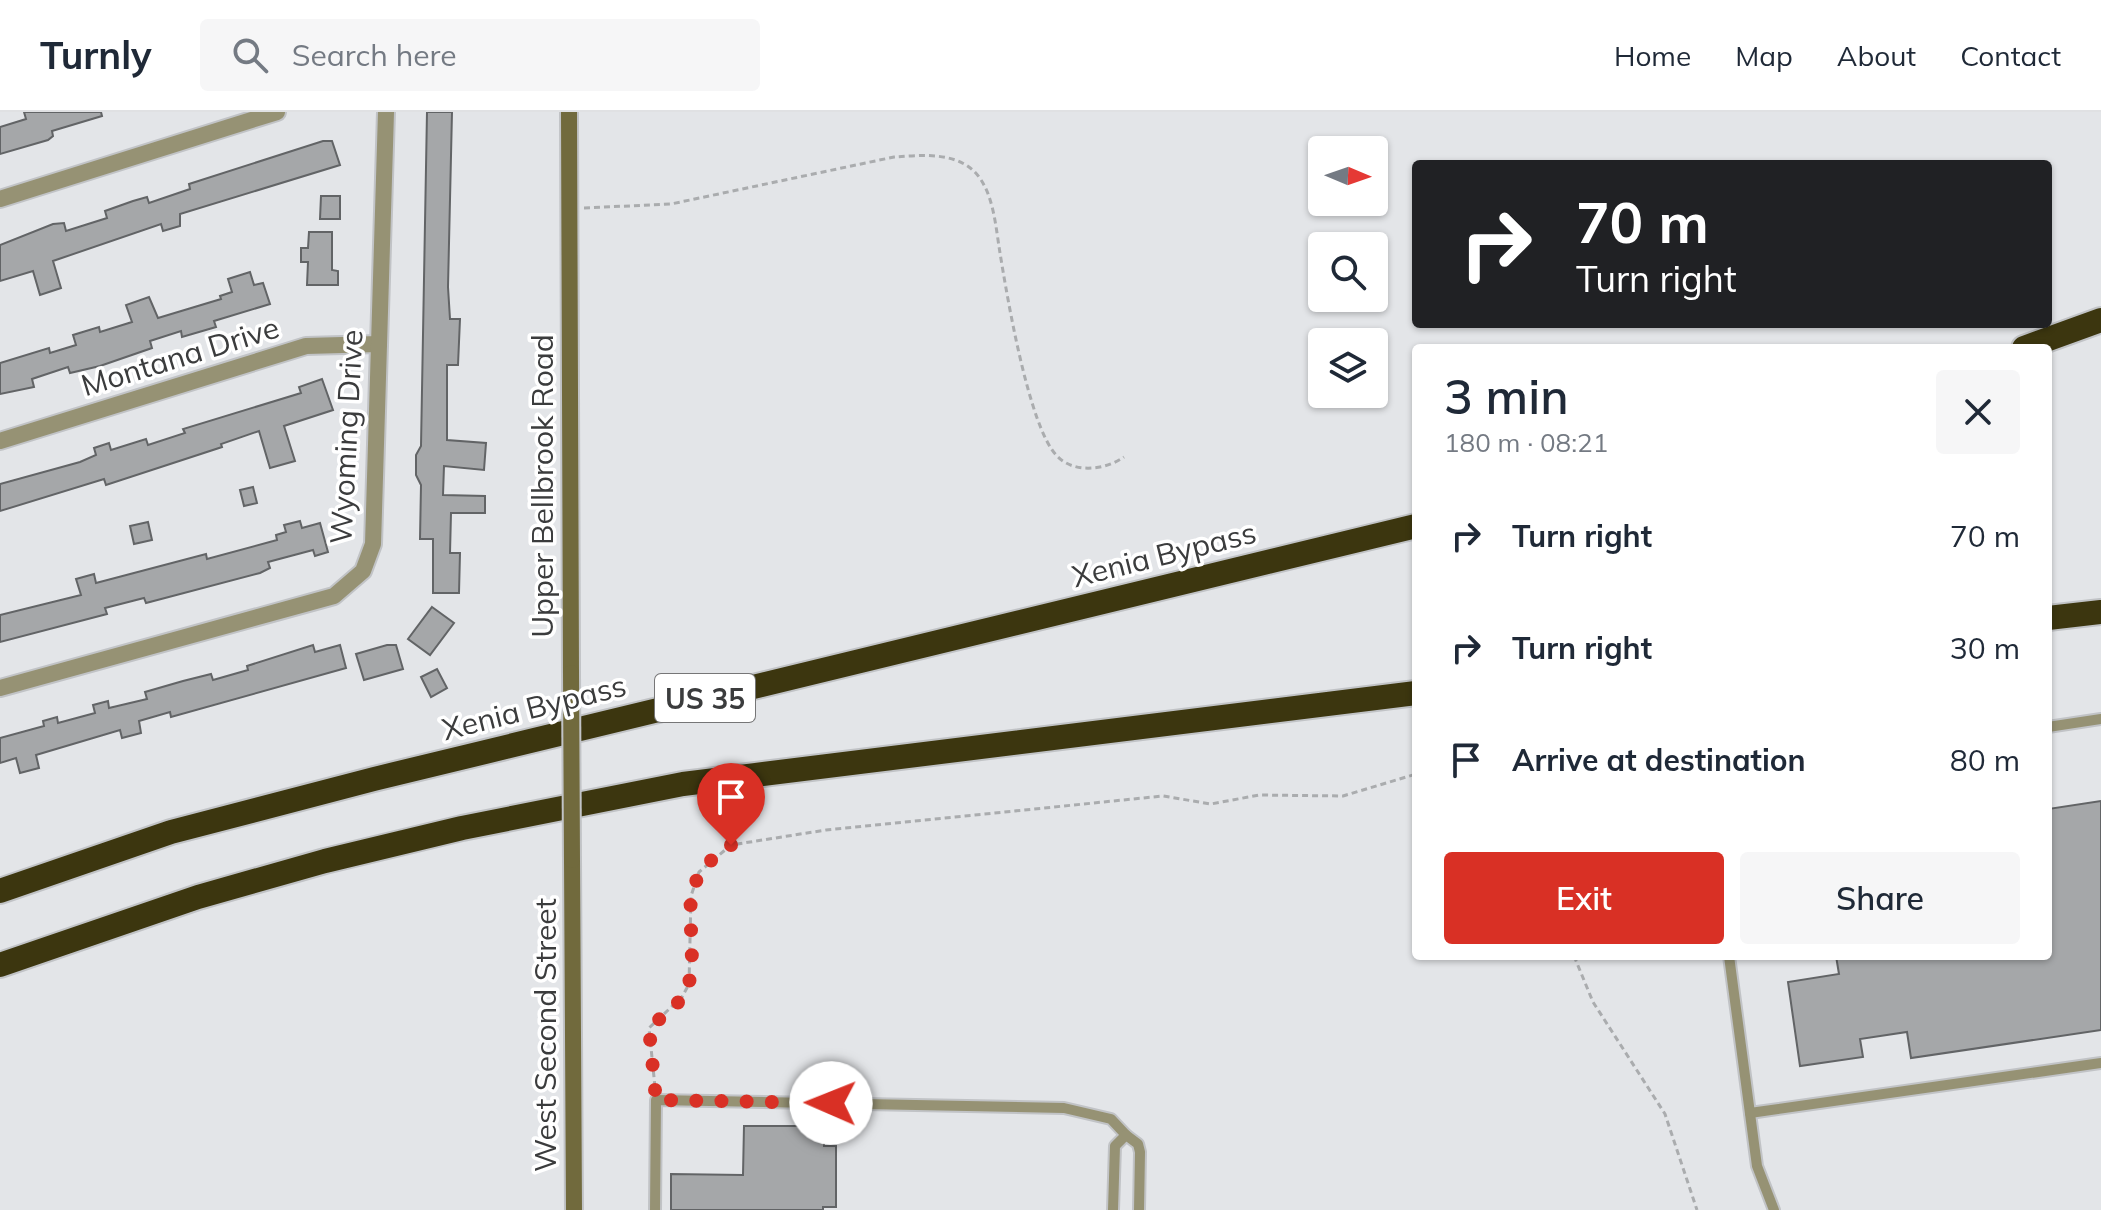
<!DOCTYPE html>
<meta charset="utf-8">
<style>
:root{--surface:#fff;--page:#f6f6f7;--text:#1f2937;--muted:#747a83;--line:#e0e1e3;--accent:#d93025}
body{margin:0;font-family:Mulish,sans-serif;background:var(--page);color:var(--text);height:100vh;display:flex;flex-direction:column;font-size:30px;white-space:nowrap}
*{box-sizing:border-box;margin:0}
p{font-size:26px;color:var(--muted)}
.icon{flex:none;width:44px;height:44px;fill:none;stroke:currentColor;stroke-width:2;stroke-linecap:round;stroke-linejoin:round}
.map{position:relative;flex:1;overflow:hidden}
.panel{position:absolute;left:1412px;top:232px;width:640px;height:616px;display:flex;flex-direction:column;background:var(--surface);border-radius:8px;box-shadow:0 2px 6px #0004}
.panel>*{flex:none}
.guide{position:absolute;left:1412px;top:48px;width:640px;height:168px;border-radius:8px;box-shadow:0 2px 6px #0004;background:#202124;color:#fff;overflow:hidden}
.needle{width:52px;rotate:92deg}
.fabs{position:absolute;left:1308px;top:24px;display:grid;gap:16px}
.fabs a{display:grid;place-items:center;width:80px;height:80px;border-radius:8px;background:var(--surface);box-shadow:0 2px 6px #0004;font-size:40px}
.pin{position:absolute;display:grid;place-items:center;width:68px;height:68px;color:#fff;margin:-82px -34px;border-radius:50% 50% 50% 0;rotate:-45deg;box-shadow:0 0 8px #0007}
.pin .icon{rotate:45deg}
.me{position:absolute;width:88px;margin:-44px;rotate:271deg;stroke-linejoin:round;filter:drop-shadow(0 0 6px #0008)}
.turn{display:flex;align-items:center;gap:28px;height:168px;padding:0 32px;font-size:36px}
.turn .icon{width:104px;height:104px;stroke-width:2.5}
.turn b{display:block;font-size:56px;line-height:68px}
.round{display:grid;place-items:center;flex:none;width:84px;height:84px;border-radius:8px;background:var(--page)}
.headline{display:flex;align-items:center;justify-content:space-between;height:136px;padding:0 32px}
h1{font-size:48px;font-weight:600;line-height:60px}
.primary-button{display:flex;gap:16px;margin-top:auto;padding:16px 32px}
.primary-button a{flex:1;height:92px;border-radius:8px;background:var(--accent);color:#fff;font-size:32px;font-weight:600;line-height:92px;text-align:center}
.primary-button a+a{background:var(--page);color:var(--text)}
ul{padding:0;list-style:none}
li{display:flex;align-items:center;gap:24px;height:112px;padding:0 32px}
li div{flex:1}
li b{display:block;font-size:30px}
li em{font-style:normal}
header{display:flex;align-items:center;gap:48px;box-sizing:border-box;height:112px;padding:0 40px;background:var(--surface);border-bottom:2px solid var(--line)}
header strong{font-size:38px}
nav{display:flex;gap:44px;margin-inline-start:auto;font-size:28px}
.search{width:560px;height:72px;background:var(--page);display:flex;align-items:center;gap:20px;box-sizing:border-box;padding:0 28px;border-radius:8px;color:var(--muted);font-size:30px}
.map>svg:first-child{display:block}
.building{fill:#a5a7a9;stroke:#626466;stroke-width:2}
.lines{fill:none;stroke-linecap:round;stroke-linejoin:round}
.lane-casing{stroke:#c1c3c6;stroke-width:14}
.street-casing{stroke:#c1c3c6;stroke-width:20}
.secondary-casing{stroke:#c1c3c6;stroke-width:20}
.highway-casing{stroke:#c1c3c6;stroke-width:28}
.path{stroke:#aaacae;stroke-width:3;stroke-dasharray:6 4;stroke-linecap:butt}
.lane{stroke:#969274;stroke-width:10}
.street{stroke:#969274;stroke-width:16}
.secondary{stroke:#716a3d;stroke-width:16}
.highway{stroke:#3c360f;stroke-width:24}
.secondary-bridge-casing{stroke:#c1c3c6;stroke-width:20;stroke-linecap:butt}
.secondary-bridge{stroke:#716a3d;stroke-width:16}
.route{stroke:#d93025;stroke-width:14;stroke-dasharray:0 25.2}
.labels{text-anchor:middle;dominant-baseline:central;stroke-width:7;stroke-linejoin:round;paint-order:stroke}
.shield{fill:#fff;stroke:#767677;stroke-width:2}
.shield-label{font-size:28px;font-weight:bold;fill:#3b3c3d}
.street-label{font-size:30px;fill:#3b3c3d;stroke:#fff}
</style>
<header>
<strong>Turnly</strong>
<div class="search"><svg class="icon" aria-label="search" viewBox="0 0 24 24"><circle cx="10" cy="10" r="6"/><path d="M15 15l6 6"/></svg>Search here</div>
<nav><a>Home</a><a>Map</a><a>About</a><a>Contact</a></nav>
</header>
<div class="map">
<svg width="2101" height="1098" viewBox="0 0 2101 1098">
<rect width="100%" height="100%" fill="#e3e5e8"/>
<g class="building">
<polygon points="24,0 101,0 102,4 52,19 53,24 48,28 0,42 0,15 26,7"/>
<polygon points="427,0 452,0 448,175 450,207 460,207 458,253 447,253 447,328 486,331 484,358 444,354 443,383 485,384 485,401 451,401 450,441 460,441 459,481 433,481 433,427 420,427 421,373 416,363 416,343 421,334"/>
<polygon points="323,29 332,29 340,53 180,102 180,114 163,119 161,112 53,149 61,176 40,183 33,159 0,169 0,133 53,112 64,111 66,119 107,106 105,99 133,89 147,85 149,91 190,77 189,72"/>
<polygon points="321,84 340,84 340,107 320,107"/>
<polygon points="309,120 332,120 332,158 338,159 338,173 307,173 308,150 301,150 301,136 308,136"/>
<polygon points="250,160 254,173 263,171 270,192 214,209 216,215 182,225 181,219 150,229 152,236 100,254 70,261 68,255 32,267 34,275 0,282 0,251 49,236 50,241 76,233 73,223 99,215 100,220 132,210 126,193 149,185 158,206 221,187 220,184 232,180 228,167"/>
<polygon points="322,267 333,298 284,314 295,349 270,356 259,319 221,332 222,335 106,373 104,367 0,399 0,372 80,350 96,343 94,336 109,331 111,338 146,327 148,333 185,321 183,317 301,281 299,275"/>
<polygon points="253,375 257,391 244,394 240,378"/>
<polygon points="300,409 302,416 320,411 328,440 315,444 313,438 268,450 270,456 260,461 146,491 144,486 105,496 107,502 0,530 0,503 81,483 76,467 94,462 96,471 206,442 207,447 277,428 276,423 286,420 284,413"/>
<polygon points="148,410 152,428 134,432 130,414"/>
<polygon points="432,495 454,511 430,543 408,527"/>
<polygon points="313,533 315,540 340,533 346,556 171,605 170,600 139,609 141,621 122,626 120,618 36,643 39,656 20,661 16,646 0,651 0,626 44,614 43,609 57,605 58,611 95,601 93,593 108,589 109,596 147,587 145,580 183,569 211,562 213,568 248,558 247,554"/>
<polygon points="387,533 396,533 403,557 364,568 356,542"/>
<polygon points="437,557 447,576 431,585 421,565"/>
<polygon points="2101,689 2101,918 1911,946 1907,920 1860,927 1863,945 1800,954 1788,870 1839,862 1836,844 2048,844 2048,697"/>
<polygon points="744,1014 824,1014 824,1034 836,1034 836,1095 823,1095 823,1098 671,1098 671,1062 743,1063"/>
</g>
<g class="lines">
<g class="lane-casing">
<g id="lane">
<polyline points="2048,615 2101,607"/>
<polyline points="1729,844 1757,1054 1774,1098"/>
<polyline points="1750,1001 2101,951"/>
<polyline points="655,1098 656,988 1064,996 1111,1007 1126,1023"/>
<polyline points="1113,1098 1115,1034 1126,1023 1138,1032 1140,1040 1139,1098"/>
</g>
</g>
<g class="street-casing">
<g id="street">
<polyline points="0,87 277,0"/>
<polyline points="0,329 306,234 379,232"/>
<polyline points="0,576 334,484 363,459 373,432 386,0"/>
</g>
</g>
<g class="secondary-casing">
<g id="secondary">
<polyline points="569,0 571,561"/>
<polyline points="572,748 574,1098"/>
</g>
</g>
<g class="highway-casing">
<g id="highway">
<polyline points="2024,236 2101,208"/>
<polyline points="2048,506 2101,500"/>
<polyline points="0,779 171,720 374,667 1416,414"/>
<polyline points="0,853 198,785 325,749 462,716 683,672 1416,581"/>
</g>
</g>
<g class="path">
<path d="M 584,96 L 671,92 L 894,45 C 922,43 960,39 979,65 C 994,85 996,117 1000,141 C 1007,184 1029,316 1057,344 C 1074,362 1105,358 1124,345"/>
<polyline points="1574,844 1593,890 1665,1002 1697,1098"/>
<polyline points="655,975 649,916 682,885 689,872 691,784 699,760 731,733 826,718 1163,684 1211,692 1259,683 1343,684 1416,662"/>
</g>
<use href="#lane" class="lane"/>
<use href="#street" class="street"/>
<use href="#secondary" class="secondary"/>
<use href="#highway" class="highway"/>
<g class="secondary-bridge-casing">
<polyline id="secondary-bridge" points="571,561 572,748"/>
</g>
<use href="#secondary-bridge" class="secondary-bridge"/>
</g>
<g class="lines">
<path class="route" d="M 731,733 C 667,774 701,811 689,871 C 686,889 662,904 649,916 L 656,988 L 831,991"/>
</g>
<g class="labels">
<rect class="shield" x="655" y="562" width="100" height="48" rx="6"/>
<g class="shield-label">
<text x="705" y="586">US 35</text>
</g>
<g class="street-label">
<text transform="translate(180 244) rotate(-17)">Montana Drive</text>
<text transform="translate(346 325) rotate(-87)">Wyoming Drive</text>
<text transform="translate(542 374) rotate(-90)">Upper Bellbrook Road</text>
<text transform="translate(1164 442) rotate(-14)">Xenia Bypass</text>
<text transform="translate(534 595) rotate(-14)">Xenia Bypass</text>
<text transform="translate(545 923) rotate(-90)">West Second Street</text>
</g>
</g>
</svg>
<div class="fabs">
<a><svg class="needle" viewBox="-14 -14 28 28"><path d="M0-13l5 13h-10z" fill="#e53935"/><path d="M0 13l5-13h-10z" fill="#747a83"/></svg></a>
<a><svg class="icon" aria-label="search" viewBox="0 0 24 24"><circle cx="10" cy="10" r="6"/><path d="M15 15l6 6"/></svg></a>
<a><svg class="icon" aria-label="layers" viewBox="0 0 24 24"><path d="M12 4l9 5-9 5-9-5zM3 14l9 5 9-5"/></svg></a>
</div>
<div class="pin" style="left:731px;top:733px;background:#d93025"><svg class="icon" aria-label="arrive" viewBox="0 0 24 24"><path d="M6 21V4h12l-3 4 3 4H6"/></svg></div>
<svg class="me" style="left:831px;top:991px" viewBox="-20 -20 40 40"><circle r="19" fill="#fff"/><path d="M0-13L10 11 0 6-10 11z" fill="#d93025"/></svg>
<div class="guide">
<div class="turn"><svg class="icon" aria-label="right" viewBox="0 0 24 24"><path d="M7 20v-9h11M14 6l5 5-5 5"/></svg><div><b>70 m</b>Turn right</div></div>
</div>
<section class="panel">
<div class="headline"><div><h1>3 min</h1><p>180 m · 08:21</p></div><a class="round"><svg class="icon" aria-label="close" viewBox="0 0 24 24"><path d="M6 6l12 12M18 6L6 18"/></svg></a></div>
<ul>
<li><svg class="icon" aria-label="right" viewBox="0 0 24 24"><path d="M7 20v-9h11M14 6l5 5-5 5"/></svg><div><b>Turn right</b></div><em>70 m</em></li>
<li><svg class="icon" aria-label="right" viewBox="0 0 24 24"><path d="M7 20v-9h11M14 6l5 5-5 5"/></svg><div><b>Turn right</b></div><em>30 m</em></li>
<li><svg class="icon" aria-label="arrive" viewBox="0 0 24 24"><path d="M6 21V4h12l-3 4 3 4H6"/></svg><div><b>Arrive at destination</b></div><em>80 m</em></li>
</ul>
<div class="primary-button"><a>Exit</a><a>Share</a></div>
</section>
</div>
